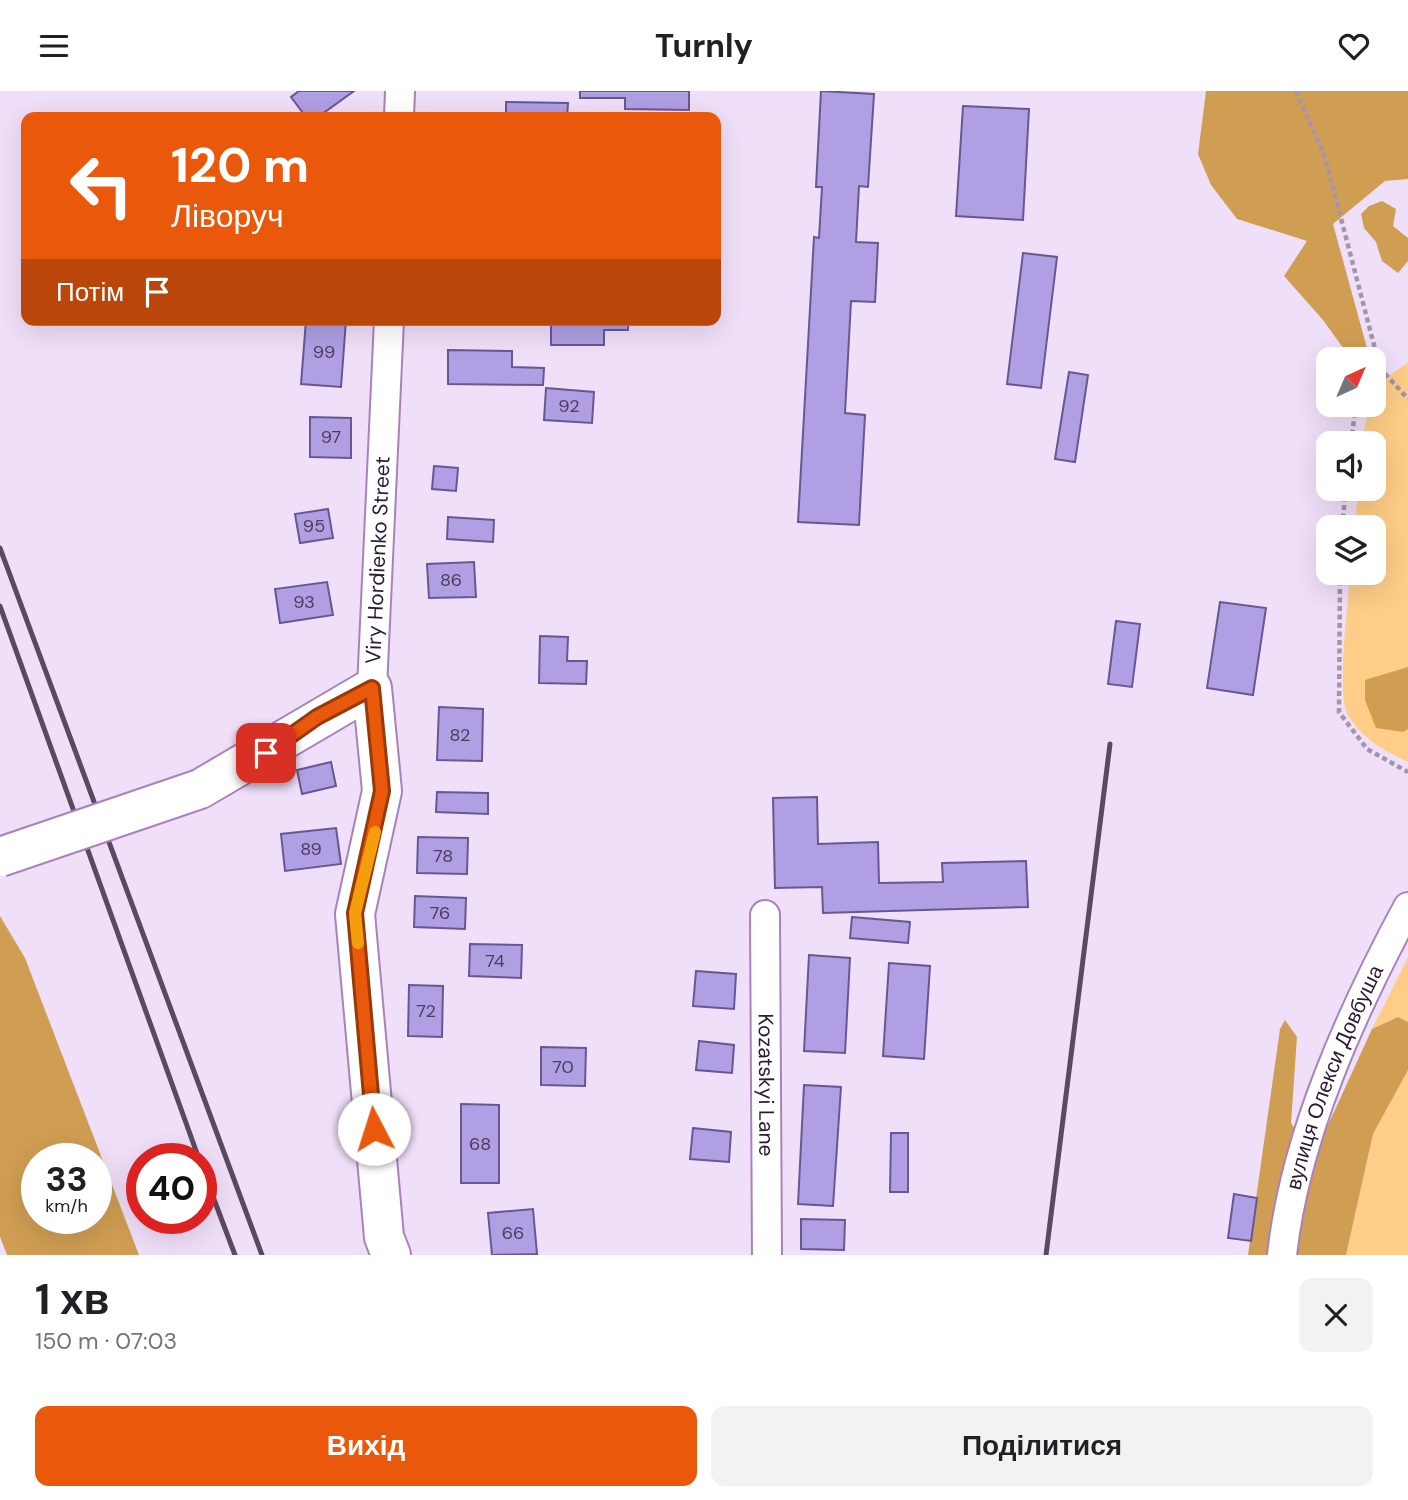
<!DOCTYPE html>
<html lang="uk">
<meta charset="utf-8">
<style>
:root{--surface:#fff;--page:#f2f2f2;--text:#202124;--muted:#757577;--accent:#ea580c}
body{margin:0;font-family:"DM Sans",sans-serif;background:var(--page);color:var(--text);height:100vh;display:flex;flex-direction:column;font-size:26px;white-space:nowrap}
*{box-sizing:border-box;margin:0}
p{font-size:23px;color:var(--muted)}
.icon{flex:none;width:38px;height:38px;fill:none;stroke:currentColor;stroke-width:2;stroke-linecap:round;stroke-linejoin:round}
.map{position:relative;height:1164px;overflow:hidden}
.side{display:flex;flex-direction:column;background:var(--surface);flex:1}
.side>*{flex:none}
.guide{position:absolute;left:21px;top:21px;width:700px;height:214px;border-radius:14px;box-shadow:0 7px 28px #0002;background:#ea580c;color:#fff;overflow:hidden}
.needle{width:46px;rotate:44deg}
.buttons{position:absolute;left:1316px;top:256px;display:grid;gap:14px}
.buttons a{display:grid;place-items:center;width:70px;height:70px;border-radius:14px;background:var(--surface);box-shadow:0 7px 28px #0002;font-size:35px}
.speed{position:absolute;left:21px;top:1052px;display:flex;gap:14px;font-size:35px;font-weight:700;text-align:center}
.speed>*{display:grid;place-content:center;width:91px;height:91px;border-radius:50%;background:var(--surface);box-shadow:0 7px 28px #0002;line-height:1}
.speed small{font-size:18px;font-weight:400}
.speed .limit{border:10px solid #d22;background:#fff;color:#111}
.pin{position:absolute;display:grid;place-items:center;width:60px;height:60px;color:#fff;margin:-30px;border-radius:14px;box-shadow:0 4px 10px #0006}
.me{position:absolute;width:77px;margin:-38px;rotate:355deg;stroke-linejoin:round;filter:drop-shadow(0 0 5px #0008)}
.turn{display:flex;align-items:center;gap:24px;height:147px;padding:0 35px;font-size:32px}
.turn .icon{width:91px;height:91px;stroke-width:2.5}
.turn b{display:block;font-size:49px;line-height:60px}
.then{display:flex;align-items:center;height:66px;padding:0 35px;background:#0003;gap:14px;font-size:26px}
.round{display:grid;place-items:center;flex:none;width:74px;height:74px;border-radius:14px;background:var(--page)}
.summary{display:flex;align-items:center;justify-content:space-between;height:119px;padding:0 35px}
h1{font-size:42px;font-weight:700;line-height:52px}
.button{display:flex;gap:14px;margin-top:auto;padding:14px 35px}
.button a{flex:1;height:80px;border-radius:14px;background:var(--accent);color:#fff;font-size:28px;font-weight:700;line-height:80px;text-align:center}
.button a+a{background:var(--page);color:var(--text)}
header{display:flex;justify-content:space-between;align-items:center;height:91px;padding:0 35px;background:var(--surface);font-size:32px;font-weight:700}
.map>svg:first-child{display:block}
.green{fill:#fecd87}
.forest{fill:#d09e53;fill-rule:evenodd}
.building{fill:#b09fe3;stroke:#685794;stroke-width:2}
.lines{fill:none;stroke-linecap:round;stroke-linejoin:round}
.street-casing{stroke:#aa81bc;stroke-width:32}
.secondary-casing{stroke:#aa81bc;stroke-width:42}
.path{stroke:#a494ac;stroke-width:4.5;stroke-dasharray:5 3.5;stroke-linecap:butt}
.street{stroke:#fff;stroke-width:28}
.secondary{stroke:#fff;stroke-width:38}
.rail{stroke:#5a4a61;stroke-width:5}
.secondary-bridge-casing{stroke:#aa81bc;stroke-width:42;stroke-linecap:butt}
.secondary-bridge{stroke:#fff;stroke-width:38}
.route-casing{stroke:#983908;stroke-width:18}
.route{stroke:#ea580c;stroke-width:12}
.slow{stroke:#f59e0b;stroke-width:12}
.labels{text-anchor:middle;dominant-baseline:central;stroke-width:6;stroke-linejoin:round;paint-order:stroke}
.number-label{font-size:18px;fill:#4c3c5e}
.street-label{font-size:21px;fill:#2b1b32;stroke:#f8f0fd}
</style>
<header><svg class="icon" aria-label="menu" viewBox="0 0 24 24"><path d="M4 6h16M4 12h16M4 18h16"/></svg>Turnly<svg class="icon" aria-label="heart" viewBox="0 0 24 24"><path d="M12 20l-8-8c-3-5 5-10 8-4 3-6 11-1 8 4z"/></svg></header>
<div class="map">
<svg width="1408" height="1164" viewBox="0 0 1408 1164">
<rect width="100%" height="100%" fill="#f0dff8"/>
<g class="green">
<path d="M 1408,271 L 1408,671 C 1384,659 1364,649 1349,626 C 1335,605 1349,510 1350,481 L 1374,481 L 1374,436 L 1355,436 L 1358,397 L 1374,397 L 1374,352 L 1362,352 L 1369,313 L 1374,313 C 1374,292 1393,283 1408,271 Z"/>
<polygon points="1408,866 1408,931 1398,926 1372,938"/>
<polygon points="1408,979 1408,1164 1346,1164 1373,1043"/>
</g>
<g class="forest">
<polygon points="1206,0 1408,0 1408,88 1385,90 1333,133 1370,268 1351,268 1323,229 1284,185 1307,150 1237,128 1211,94 1198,63"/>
<polygon points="1382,110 1396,118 1393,135 1408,147 1408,170 1398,182 1382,170 1376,151 1364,137 1361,123 1369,115"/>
<polygon points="1408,576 1408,638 1403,641 1376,637 1365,609 1365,589"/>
<path d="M 0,825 L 25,867 L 139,1164 L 7,1164 L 0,1146 ZM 37,1068 L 96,1068 L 96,1127 L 37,1127 Z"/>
<polygon points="1398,926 1408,931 1408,979 1373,1043 1346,1164 1248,1164 1280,938 1285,929 1297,946 1291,1032 1298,1043 1322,1047 1372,938"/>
</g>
<g class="building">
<polygon points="299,0 354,0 318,26 306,26 291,6"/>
<polygon points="580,0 689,0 689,19 625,18 625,7 580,7"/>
<polygon points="821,0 874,3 868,96 859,95 856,151 878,152 875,211 851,210 845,322 865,324 859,434 798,431 814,146 819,147 822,96 816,96"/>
<polygon points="506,11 568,12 567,26 506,26"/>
<polygon points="963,15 1029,18 1023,129 956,125"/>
<polygon points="1023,162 1057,166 1041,297 1007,293"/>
<polygon points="306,229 346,229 341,296 301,293"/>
<polygon points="551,229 628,229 628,239 604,239 604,254 551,254"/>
<polygon points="448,259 512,260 512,276 544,277 543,294 448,293"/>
<polygon points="1069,281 1088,284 1075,371 1055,368"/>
<polygon points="546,297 594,301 592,332 544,329"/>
<polygon points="310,326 351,327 351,367 310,366"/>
<polygon points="434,375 458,377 456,400 432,398"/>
<polygon points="328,418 333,447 300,452 295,423"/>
<polygon points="448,426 494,429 493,451 447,448"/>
<polygon points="474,471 476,506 429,507 427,473"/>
<polygon points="327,491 333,524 280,532 275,498"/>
<polygon points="1220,511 1266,517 1253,604 1207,597"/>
<polygon points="1116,530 1140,533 1132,596 1108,593"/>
<polygon points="540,545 568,546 567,570 587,570 586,593 539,592"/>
<polygon points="439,616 483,618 482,670 437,669"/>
<polygon points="331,671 336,695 302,703 297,679"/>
<polygon points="437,701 488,702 488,723 436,721"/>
<polygon points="817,706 818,753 878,751 879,792 943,791 942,772 1026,770 1028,816 823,822 822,796 775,797 773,707"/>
<polygon points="336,737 341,773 285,780 281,743"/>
<polygon points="418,746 468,747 467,783 417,782"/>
<polygon points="415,805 466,807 465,838 414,836"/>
<polygon points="852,826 910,831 908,852 850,847"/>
<polygon points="470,853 522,854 521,887 469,885"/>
<polygon points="809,864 850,867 845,962 804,960"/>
<polygon points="889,872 930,875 924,968 883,965"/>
<polygon points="696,880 736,883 734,918 693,915"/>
<polygon points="409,894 443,895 442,946 408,945"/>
<polygon points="699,950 734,954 732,982 696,979"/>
<polygon points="541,956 586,957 585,995 541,994"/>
<polygon points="804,994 841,996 833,1115 798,1113"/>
<polygon points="461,1013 499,1014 499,1092 461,1092"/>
<polygon points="693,1037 731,1041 729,1071 690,1068"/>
<polygon points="891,1042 908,1042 908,1101 890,1101"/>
<polygon points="1234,1103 1257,1107 1251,1150 1228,1147"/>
<polygon points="533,1118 537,1163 492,1164 488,1122"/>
<polygon points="801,1128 845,1129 844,1159 801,1158"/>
</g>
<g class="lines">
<g class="street-casing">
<g id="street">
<polyline points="399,26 400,0"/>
<path id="s1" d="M 372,597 L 389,229"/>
<path id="s2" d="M 765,824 L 767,1164"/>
<path id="s3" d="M 1282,1164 C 1295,1045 1352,920 1408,816"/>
</g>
</g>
<g class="secondary-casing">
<polyline id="secondary" points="200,698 372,597 382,700 355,823 384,1146 391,1164"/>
</g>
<g class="path">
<polyline points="1296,0 1325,66 1380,277 1408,308"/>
<polyline points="1351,352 1356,313"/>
<polyline points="1342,436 1346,397"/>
<polyline points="1340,481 1339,621 1367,658 1408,681"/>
</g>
<use href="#street" class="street"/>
<use href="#secondary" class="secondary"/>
<g class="rail">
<polyline points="0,457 262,1164"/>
<polyline points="0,515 199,1068"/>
<polyline points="201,1074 235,1164"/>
<polyline points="1046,1164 1110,653"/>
</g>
<g class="secondary-bridge-casing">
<polyline id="secondary-bridge" points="0,766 200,698"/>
</g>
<use href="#secondary-bridge" class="secondary-bridge"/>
</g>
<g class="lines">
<g class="route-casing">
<polyline id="route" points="266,662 317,626 372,597 382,700 355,822 374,1038"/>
</g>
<use href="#route" class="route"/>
<polyline class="slow" points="358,852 355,822 375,741"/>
</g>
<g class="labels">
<g class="number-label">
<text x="324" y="261">99</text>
<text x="569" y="315">92</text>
<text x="331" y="346">97</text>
<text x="314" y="435">95</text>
<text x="451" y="489">86</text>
<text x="304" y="511">93</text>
<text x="460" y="644">82</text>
<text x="311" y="758">89</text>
<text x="443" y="765">78</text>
<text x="440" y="822">76</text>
<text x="495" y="870">74</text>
<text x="426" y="920">72</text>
<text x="563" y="976">70</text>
<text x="480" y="1053">68</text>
<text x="513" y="1142">66</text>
</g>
<g class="street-label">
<text stroke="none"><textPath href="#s1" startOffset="128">Viry Hordienko Street</textPath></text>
<text stroke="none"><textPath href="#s3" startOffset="186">вулиця Олекси Довбуша</textPath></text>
<text stroke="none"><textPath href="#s2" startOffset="170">Kozatskyi Lane</textPath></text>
</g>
</g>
</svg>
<div class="buttons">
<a><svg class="needle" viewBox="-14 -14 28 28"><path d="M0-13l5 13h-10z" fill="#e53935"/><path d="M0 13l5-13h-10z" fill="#757577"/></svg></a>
<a><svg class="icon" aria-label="sound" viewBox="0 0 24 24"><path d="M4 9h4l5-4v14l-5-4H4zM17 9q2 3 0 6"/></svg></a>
<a><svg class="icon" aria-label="layers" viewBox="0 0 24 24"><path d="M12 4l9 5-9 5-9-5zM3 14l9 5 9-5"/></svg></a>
</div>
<div class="speed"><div>33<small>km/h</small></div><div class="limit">40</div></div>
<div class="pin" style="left:266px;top:662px;background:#d93025"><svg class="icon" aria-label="arrive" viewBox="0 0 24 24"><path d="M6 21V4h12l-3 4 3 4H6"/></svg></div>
<svg class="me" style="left:374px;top:1038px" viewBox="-20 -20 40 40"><circle r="19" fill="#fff"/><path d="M0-13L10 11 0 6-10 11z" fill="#ea580c"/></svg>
<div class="guide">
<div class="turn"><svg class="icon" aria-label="left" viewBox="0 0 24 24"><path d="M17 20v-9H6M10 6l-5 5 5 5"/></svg><div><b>120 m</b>Ліворуч</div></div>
<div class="then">Потім<svg class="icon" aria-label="arrive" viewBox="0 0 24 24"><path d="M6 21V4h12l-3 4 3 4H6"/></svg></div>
</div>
</div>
<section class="side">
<div class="summary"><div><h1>1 хв</h1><p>150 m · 07:03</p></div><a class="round"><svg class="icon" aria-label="close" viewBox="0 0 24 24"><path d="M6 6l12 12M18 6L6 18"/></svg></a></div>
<div class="button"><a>Вихід</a><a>Поділитися</a></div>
</section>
